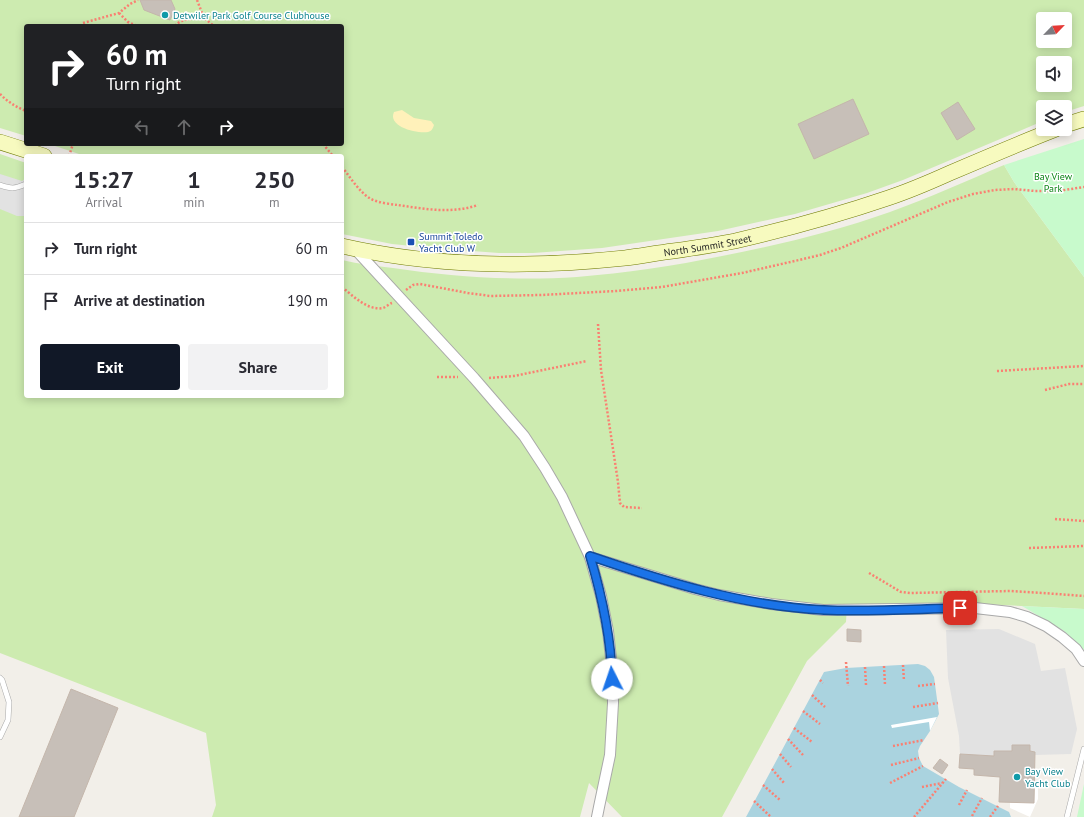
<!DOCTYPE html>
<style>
:root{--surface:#fff;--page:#f2f2f3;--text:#2b2b33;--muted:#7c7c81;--line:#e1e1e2;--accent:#111827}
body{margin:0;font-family:"PT Sans",sans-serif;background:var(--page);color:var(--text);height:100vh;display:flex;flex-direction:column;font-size:15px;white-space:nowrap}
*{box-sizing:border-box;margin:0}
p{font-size:13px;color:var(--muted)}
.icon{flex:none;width:22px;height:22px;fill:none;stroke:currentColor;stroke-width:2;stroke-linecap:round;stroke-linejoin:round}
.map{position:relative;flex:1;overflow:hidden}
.details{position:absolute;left:24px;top:154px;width:320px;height:244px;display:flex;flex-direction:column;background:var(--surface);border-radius:4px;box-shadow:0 2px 10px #0003}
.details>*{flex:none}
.top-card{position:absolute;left:24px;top:24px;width:320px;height:122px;border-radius:4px;box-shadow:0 2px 10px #0003;background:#202124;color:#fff;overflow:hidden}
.needle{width:26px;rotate:65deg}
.tools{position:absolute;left:1036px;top:12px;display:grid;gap:8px}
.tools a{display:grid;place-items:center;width:36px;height:36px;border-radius:4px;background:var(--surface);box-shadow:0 2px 10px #0003;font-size:20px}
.pin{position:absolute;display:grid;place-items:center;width:34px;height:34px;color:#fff;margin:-17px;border-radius:8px;box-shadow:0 2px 6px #0006}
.me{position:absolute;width:44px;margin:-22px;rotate:356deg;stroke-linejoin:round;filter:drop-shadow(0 0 3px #0008)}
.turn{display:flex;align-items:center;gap:14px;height:84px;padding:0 16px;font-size:18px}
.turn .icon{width:52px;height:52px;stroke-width:2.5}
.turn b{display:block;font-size:28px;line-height:34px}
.lanes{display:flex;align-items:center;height:38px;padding:0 16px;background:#0003;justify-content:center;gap:20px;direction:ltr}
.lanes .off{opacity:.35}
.eta{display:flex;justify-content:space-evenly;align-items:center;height:68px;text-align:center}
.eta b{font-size:24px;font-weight:600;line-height:28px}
.primary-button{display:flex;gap:8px;margin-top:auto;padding:8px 16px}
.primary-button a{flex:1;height:46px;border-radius:4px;background:var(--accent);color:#fff;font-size:16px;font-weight:600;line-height:46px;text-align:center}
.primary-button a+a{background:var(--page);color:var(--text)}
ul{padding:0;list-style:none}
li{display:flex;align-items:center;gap:12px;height:52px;padding:0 16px;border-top:1px solid var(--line)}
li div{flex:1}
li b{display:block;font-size:15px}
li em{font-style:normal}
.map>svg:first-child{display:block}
.grass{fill:#cdebb0;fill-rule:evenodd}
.sand{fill:#fff1ba}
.park{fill:#c8facc}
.parking{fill:#e2e2e2}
.water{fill:#aad3df}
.pier{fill:#fff}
.building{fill:#c7bfb8;stroke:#c4b6ab}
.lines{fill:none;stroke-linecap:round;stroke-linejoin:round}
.lane-casing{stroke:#a9a9a9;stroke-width:6}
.street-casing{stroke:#a9a9a9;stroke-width:12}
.secondary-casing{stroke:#707d05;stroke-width:16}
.path{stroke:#fa8072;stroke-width:2.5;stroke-dasharray:2 2;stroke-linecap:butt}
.lane{stroke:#fff;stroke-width:5}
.street{stroke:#fff;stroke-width:10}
.secondary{stroke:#f7fabf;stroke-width:15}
.route-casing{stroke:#114b97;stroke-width:10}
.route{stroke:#1a73e8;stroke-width:7}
.culture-dot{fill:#0f9aa8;stroke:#fff;stroke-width:1.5}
.transit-dot{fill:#1a4fb4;stroke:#fff;stroke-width:1.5}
.labels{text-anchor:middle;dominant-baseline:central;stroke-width:3;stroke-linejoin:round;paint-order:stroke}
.culture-label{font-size:10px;fill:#0d838f;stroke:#fff;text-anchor:start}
.park-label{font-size:10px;fill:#0c8416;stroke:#fff}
.transit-label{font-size:10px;fill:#164399;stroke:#fff;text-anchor:start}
.street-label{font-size:10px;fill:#222;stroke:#fff}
</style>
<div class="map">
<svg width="1084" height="817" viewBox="0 0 1084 817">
<rect width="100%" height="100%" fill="#f2efe9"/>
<g class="grass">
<path d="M 0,0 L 1084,0 L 1084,106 L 1065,112 L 1065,107 L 1043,107 L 1043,121 L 903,180 L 867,193 L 795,214 L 718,231 L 602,248 L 533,253 L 499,253 L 432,248 L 392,244 L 342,234 L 342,156 L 85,156 L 49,144 L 342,144 L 342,26 L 26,26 L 26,136 L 0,128 ZM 1043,19 L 1065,19 L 1065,41 L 1043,41 ZM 1043,63 L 1065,63 L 1065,85 L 1043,85 Z"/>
<path d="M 0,154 L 26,163 L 26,396 L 342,396 L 342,260 C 359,264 376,266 393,268 C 453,277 515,281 577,277 C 625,273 674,266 722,256 C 779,245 836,231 890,212 C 929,198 966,181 1004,165 L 1014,182 L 1084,277 L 1084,609 L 982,604 L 847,605 L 846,622 L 807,661 L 722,817 L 622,817 L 589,783 L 580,817 L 212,817 L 216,805 L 206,733 L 0,653 Z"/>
</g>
<path class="sand" d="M 402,110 L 414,118 L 431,121 L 434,125 C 433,128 432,131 428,132 C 418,134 387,127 394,112 Z"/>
<g class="park">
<polygon points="1084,139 1084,277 1014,182 1004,165"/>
<polygon points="1022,606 1084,609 1084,650 1064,631"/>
<polygon points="1084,784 1084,817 1077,817"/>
</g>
<g class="parking">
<polygon points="0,174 22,181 26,178 26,216 17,216 0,209"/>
<polygon points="999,629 1035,644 1041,671 1065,668 1077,729 1071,754 1035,755 1035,752 1030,751 1029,745 1012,745 1012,751 994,751 994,756 960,754 959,736 948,678 946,630"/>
</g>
<polygon class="water" points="918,664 925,666 930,670 934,677 939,714 930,731 920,746 918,751 919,758 923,766 959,787 1009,812 1011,817 746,817 824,672 846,668"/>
<g class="pier">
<polygon points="937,717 930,731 929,722 892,728 891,725"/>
<polygon points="1035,783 1038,783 1038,799 1030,817 1010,808 1010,803 1034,803"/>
</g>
<g class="building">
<polygon points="140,0 171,0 175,9 170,20 144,10"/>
<polygon points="853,99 869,134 814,159 798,124"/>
<polygon points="958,102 975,129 957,140 941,113"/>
<polygon points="847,629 861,630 861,642 847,641"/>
<polygon points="71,689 118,708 74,817 19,817"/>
<polygon points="1012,745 1030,745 1030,751 1035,752 1034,803 999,802 1000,777 974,775 974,769 959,768 960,754 994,756 994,751 1012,751"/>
<polygon points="940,759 948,765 942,774 933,768"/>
</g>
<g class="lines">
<g class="lane-casing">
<g id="lane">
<path d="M 0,185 C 12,189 14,189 26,184"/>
<polyline points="0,678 2,680 9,702 8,720 0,737"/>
<polyline points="1067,817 1084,749"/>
</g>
</g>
<g class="street-casing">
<g id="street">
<polyline points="355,249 474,378 524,436 545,468 562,497 590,557 601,596 608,631 612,667 613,703 610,755 599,807 597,817"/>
<polyline points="590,557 695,589 719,595 771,604 823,610 975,608 1010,612 1027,617 1046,626 1062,637 1076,649 1084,661"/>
</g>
</g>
<g class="secondary-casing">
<g id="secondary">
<polyline points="1065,125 1084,119"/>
<polyline points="0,142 44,156"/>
<path id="s1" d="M 342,246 C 434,267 531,268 625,258 C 641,256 657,253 673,251 C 694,248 715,245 735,241 C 787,229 838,215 888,198 C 909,191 930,182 950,173 C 985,158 1020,143 1056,129"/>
</g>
</g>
<g class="path">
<polyline points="197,0 204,18"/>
<polyline points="119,13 128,22 137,26"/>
<polyline points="83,23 119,13 130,4 138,0"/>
<path d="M 175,26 C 181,18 194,19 204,18 L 214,26"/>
<path d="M 0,94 C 8,102 16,107 26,111"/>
<polyline points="323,144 333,156"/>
<polyline points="69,156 73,144"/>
<path d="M 342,167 C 351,178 359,192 371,199 C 379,203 390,204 398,205 C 424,209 452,214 478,205"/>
<path d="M 342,287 C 353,296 368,311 383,308 C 386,307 389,304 392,303"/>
<polyline points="406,290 413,285 420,284 468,293 490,296 541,295 616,291 662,287 742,273 799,260 820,255 841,248 948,202 973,194 995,190 1014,189 1035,191 1058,191 1084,187"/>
<polyline points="598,324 601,370 618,482 620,503 624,507 642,508"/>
<polyline points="997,371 1084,366"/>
<polyline points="437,377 458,377"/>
<polyline points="489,378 514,376 587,361"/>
<polyline points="1045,390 1069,384 1084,384"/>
<polyline points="1055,519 1084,521"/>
<polyline points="1029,548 1084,546"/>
<polyline points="869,573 901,592 910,593 1010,591 1043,593 1084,596"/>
<polyline points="846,662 848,686"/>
<polyline points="903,665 904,681"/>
<polyline points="884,666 885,685"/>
<polyline points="865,667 866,685"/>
<polyline points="820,680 823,683"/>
<polyline points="918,686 935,684"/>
<polyline points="812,695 825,707"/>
<polyline points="913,707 938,703"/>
<polyline points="803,711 820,724"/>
<polyline points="794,728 812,742"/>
<polyline points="788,739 803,755"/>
<polyline points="893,746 924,740"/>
<polyline points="780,754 791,767"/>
<polyline points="891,765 919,758"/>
<polyline points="772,769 784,783"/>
<polyline points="890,783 923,766"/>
<polyline points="763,785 780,800"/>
<polyline points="922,787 942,783"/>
<polyline points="754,801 771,817"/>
<polyline points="959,805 967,790"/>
<polyline points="972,816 982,798"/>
<polyline points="914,817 946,779"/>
<polyline points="990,817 998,806"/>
</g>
<use href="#lane" class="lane"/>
<use href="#street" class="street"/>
<use href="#secondary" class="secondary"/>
</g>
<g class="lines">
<g class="route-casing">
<path id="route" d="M 612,679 C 611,638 602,596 590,556 C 666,582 743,606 824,610 C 868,612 915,609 960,608"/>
</g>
<use href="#route" class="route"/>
</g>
<g class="culture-dot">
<circle cx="165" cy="15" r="4"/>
<circle cx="1017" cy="777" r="4"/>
</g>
<rect class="transit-dot" x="407" y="238" width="8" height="8" rx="2"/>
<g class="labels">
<g class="culture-label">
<text x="173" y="15">Detwiler Park Golf Course Clubhouse</text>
<text x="1025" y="771">Bay View<tspan x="1025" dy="12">Yacht Club</tspan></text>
</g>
<g class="park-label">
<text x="1053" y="176">Bay View<tspan x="1053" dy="12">Park</tspan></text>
</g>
<g class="transit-label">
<text x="419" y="236">Summit Toledo<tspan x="419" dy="12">Yacht Club W</tspan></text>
</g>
<g class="street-label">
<text stroke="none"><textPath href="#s1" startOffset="368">North Summit Street</textPath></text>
</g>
</g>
</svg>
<div class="tools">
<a><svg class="needle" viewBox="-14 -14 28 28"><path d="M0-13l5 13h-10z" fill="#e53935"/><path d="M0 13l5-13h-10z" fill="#7c7c81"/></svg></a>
<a><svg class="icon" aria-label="sound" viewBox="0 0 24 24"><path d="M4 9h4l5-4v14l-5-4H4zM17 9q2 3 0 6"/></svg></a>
<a><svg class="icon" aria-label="layers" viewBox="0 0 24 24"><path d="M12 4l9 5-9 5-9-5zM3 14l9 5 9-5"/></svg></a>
</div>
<div class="pin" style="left:960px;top:608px;background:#d93025"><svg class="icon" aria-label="arrive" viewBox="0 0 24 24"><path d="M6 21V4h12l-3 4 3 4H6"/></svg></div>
<svg class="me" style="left:612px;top:679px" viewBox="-20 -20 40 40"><circle r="19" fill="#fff"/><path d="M0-13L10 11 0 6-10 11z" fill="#1a73e8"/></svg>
<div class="top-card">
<div class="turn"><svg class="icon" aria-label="right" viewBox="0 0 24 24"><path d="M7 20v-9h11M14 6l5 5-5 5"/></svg><div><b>60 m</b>Turn right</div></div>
<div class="lanes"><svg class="icon off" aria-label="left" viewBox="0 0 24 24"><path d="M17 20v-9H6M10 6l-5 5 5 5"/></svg><svg class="icon off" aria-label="ahead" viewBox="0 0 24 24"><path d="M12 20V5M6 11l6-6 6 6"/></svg><svg class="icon" aria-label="right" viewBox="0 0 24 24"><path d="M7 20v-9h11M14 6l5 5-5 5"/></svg></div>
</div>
<section class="details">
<div class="eta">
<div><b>15:27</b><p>Arrival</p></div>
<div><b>1</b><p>min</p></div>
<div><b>250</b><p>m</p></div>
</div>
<ul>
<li><svg class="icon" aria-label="right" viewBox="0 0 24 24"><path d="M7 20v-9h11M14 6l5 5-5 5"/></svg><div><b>Turn right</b></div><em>60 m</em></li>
<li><svg class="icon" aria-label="arrive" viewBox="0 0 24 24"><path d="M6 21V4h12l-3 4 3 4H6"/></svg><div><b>Arrive at destination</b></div><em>190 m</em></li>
</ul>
<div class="primary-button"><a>Exit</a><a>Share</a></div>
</section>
</div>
